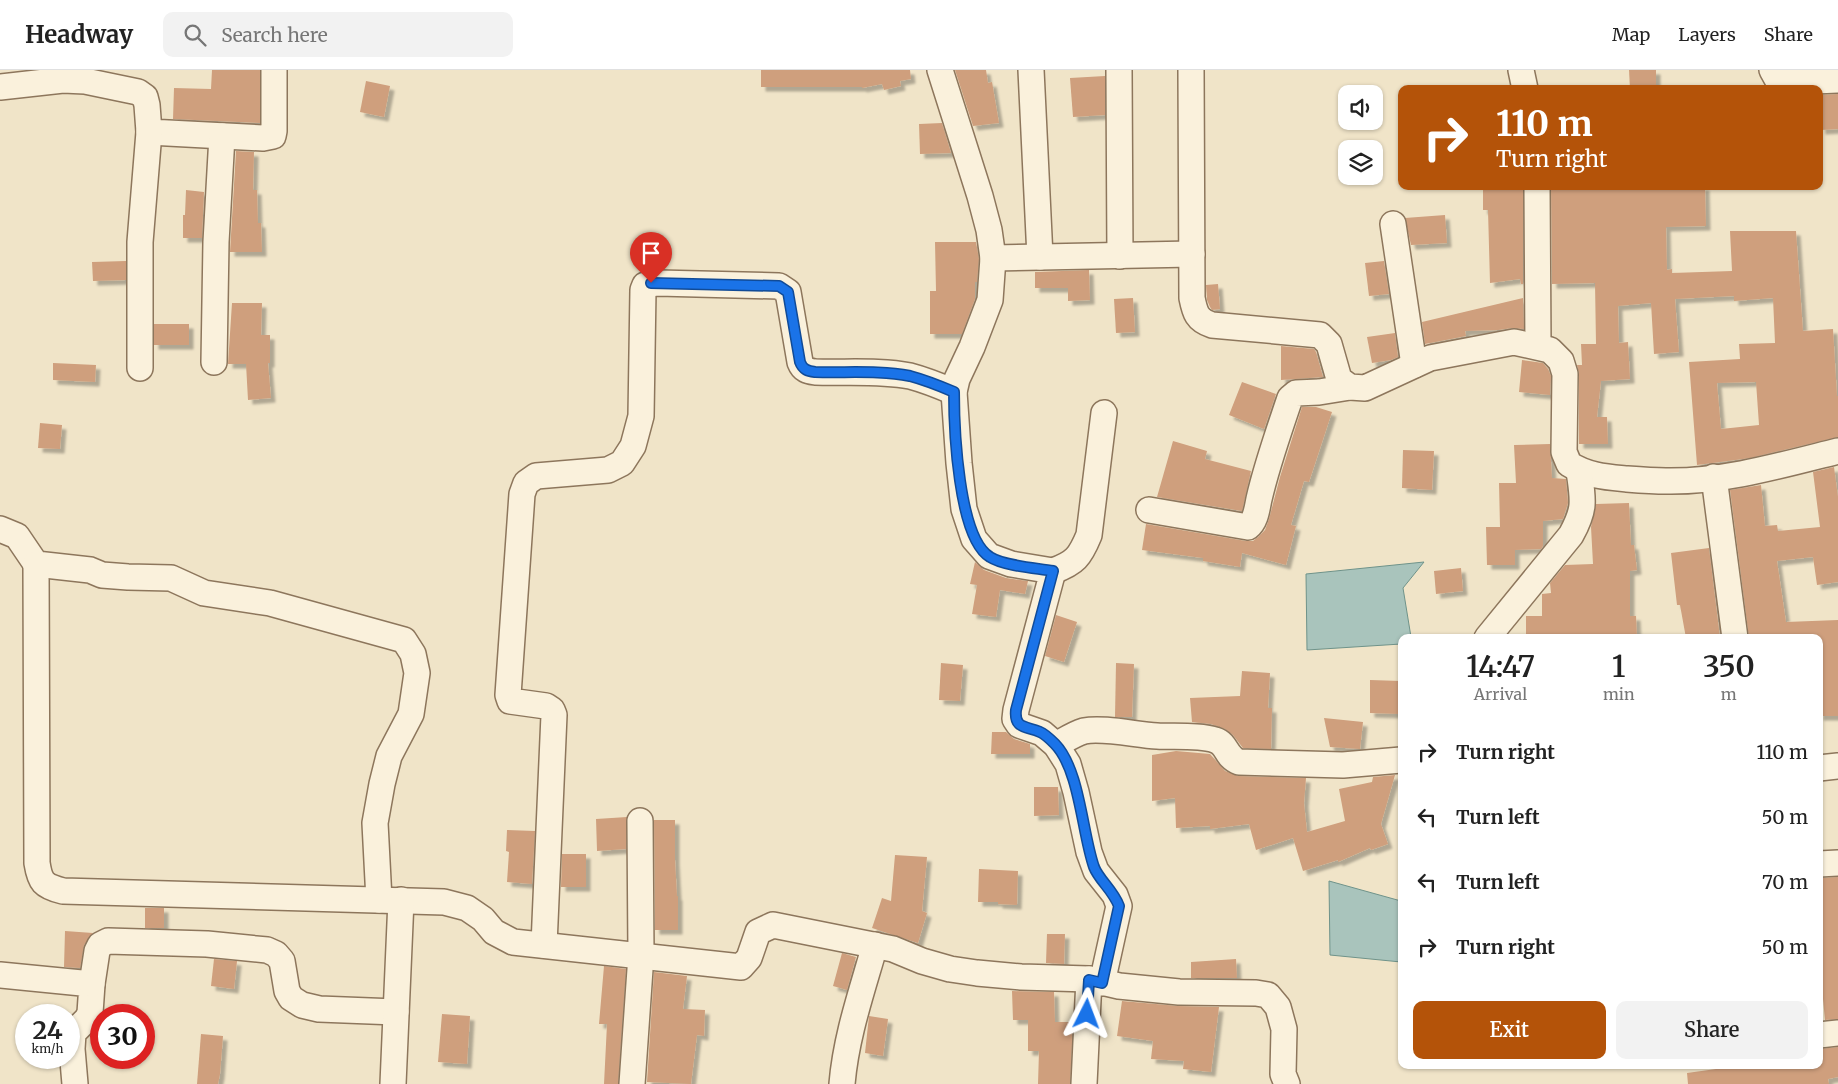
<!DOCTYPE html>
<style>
:root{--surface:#fff;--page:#f2f2f2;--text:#222;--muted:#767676;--line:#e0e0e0;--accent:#b45309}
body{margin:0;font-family:Merriweather,serif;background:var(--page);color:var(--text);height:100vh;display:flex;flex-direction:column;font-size:19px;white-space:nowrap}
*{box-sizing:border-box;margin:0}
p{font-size:16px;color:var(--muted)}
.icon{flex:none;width:28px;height:28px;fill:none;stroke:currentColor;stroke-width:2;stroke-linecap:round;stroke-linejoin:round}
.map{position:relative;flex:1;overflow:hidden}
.panel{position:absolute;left:1398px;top:564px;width:425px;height:435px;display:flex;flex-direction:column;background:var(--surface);border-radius:10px;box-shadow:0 1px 4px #0004}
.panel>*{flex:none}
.banner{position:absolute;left:1398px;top:15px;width:425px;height:105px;border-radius:10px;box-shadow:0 1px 4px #0004;background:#b45309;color:#fff;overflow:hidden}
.fabs{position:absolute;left:1338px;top:15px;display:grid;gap:10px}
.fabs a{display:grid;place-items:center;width:45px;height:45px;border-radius:10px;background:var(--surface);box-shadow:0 1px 4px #0004;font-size:25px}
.speed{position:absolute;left:15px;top:934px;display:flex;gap:10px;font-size:25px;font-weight:700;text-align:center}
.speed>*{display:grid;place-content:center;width:65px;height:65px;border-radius:50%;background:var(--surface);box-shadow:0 1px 4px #0004;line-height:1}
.speed small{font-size:12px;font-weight:400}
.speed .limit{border:8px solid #d22;background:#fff;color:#111}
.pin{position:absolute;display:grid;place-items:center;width:42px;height:42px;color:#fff;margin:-51px -21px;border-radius:50% 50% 50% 0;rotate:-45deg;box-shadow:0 0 5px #0007}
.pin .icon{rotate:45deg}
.me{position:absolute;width:55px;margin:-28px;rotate:3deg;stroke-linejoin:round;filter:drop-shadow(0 0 4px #0008)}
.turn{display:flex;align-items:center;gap:18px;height:105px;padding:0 15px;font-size:22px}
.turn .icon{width:65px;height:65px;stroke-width:2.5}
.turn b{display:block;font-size:35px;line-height:42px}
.eta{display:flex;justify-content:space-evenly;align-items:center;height:85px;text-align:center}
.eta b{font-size:30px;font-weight:600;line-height:35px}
.primary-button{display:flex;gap:10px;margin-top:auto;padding:10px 15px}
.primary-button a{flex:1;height:58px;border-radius:10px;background:var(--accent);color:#fff;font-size:20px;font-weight:600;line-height:58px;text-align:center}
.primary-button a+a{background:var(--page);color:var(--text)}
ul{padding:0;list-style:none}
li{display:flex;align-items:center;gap:15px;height:65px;padding:0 15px}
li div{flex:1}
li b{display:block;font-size:19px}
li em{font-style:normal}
header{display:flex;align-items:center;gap:30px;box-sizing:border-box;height:70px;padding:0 25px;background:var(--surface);border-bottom:1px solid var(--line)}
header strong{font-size:24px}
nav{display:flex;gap:28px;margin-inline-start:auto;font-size:18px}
.search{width:350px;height:45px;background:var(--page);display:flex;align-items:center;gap:12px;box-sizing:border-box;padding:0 18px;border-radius:10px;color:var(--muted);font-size:19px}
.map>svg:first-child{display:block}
.water{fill:#a9c4bc;stroke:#6f938a}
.building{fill:#cf9f7d;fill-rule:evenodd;filter:url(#shadow)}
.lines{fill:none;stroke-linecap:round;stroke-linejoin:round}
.minor-casing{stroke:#8d765c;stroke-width:28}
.minor{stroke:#faf1dc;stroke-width:25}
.route-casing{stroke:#114b97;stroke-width:12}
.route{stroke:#1a73e8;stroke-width:9}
</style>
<header>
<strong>Headway</strong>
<div class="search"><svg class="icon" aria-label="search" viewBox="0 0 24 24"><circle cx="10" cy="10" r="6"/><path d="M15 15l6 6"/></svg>Search here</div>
<nav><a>Map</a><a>Layers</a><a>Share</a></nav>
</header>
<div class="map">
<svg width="1838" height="1014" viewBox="0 0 1838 1014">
<defs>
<filter id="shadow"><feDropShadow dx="4.5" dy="4.5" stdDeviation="1" flood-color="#0004"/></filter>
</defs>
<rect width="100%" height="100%" fill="#f0e4c8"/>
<g class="water">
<polygon points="1424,492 1403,518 1411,567 1401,568 1401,574 1307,580 1306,504"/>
<polygon points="1329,811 1401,831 1401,892 1330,885"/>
</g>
<g class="building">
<polygon points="212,0 260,0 260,53 173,49 174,18 211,19"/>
<polygon points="761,0 910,0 911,9 900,11 901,16 884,20 882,14 862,18 862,17 761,17"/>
<polygon points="955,0 986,0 988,13 992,12 999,53 973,56"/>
<polygon points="1629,0 1656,0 1656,19 1630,19"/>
<polygon points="1105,6 1105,45 1073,47 1070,8"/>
<polygon points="366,11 390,16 384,47 360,42"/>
<polygon points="1838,24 1838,59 1821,60 1819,25"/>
<polygon points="942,53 951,83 920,84 919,54"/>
<polygon points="236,81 254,82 253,120 257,120 258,153 261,153 262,182 230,182"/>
<polygon points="1483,116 1523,116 1523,214 1521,214 1520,209 1490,213 1488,140 1483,140"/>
<path d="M 1594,116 L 1705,116 L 1706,156 L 1666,157 L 1667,200 L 1672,199 L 1672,203 L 1732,201 L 1730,161 L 1796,161 L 1803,261 L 1833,259 L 1837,326 L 1838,326 L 1838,367 L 1750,388 L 1697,395 L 1689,292 L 1740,289 L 1739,274 L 1775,273 L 1773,228 L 1734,231 L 1734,226 L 1675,229 L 1679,282 L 1654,284 L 1651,233 L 1618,236 L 1619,273 L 1628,272 L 1630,309 L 1601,311 L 1597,347 L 1607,347 L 1608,374 L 1579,374 L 1579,304 L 1577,295 L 1582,295 L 1581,274 L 1596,274 L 1595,213 L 1552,214 L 1551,118 ZM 1756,312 L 1759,355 L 1721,359 L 1717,313 Z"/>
<polygon points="186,120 204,122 202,168 183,168 183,145 185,145"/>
<polygon points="1445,145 1447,173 1411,175 1405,148"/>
<polygon points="935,172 976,172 979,189 977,212 975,212 975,229 962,264 930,264 930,221 936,221"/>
<polygon points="126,191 126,210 93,211 92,192"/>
<polygon points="1384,191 1389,224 1369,226 1365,193"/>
<polygon points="1089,200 1090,230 1068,231 1068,218 1035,218 1035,202"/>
<polygon points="1218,214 1220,239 1212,240 1210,237 1207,230 1206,215"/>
<polygon points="1133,228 1135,262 1116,263 1114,229"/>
<polygon points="1523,228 1524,259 1512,258 1498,260 1465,261 1466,266 1425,274 1422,252"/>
<polygon points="232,233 262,233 261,265 270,265 270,293 268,293 271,328 248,330 246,294 228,294"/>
<rect x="154" y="254" width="35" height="21"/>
<polygon points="1395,263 1398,287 1391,290 1372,293 1367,267"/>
<polygon points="1281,276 1314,279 1316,282 1323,307 1281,310"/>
<polygon points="1522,290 1543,293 1548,299 1551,306 1550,325 1519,322"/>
<polygon points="53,293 96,295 95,312 53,310"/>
<polygon points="1242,312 1276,324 1264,359 1229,345"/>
<polygon points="1302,337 1316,337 1332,342 1309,412 1304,411 1291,455 1296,456 1286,495 1242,483 1240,497 1203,491 1203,488 1142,480 1146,454 1246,471 1253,471 1258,467 1265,460 1269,449 1280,407"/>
<polygon points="40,353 62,355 60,379 38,378"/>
<polygon points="1173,371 1207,381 1205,389 1251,401 1242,441 1157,427"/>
<polygon points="1550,374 1552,408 1566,409 1568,433 1563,449 1543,451 1543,476 1541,479 1515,480 1515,495 1487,495 1486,457 1500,457 1499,413 1516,413 1514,375"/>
<polygon points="1403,380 1434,381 1432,420 1402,418"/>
<polygon points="1834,397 1838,427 1838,512 1817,515 1813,487 1777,491 1786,552 1838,550 1838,646 1819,646 1819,568 1749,568 1730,420 1761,415 1765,456 1777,455 1778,461 1820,457 1813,402"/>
<polygon points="1629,433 1631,475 1634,475 1637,500 1630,501 1630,546 1636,546 1637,568 1526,568 1526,546 1542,546 1542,524 1551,523 1550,513 1565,495 1593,494 1591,457 1596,434"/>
<polygon points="1709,478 1720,568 1686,568 1680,535 1677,535 1671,483"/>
<polygon points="975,492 984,500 1006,508 1028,511 1025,524 1000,520 996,547 972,544 977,515 970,514"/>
<polygon points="1461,498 1463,521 1436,524 1434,501"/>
<polygon points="1056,545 1077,552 1064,592 1045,586"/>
<polygon points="941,593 963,595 960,631 939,630"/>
<polygon points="1116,593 1134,594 1132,647 1115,647"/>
<polygon points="1242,601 1270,603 1268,638 1272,638 1271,679 1243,678 1233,665 1225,659 1211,654 1192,652 1190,628 1240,626"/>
<polygon points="1370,610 1401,611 1400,644 1370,643"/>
<polygon points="1324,648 1363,652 1360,679 1330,677"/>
<polygon points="992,662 1006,662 1014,669 1030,674 1030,684 991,684"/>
<polygon points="1176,681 1210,684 1225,701 1238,706 1306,708 1304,733 1307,762 1345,751 1339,719 1372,712 1373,707 1395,705 1381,754 1388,774 1371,780 1370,778 1338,792 1338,790 1303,801 1293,768 1256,780 1249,754 1210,759 1210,756 1176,758 1175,728 1152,731 1152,685"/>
<polygon points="1034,717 1058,717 1059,745 1034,746"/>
<polygon points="627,747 626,779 597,781 596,749"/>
<polygon points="654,750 675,750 675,790 677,826 678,826 678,860 655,860"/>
<polygon points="507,760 535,761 532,814 507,812 509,782 506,781"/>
<polygon points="562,784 586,784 586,817 561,817"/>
<polygon points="895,785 927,787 922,841 927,843 918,873 872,858 882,828 891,831"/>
<polygon points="979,799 1018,801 1017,835 998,834 998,832 978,832"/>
<polygon points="1838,807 1838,949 1825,950 1820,897 1819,897 1819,808"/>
<rect x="145" y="838" width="19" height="20"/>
<polygon points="65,861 93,863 84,875 80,898 64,897"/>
<polygon points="1047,864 1065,864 1064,894 1046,893"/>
<polygon points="842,883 856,887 847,920 833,916"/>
<polygon points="214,889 237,891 234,919 211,916"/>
<polygon points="1236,889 1237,908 1191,908 1191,892"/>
<polygon points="604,896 626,899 618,1014 604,1014 607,954 599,954"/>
<polygon points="654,902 687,906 683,939 705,940 704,966 697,965 691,1014 647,1012"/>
<polygon points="1012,921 1054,922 1055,952 1073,952 1070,1014 1038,1014 1039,981 1028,981 1028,950 1013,950"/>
<polygon points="1122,931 1178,936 1219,937 1211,1002 1183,999 1184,991 1151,989 1153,971 1117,966"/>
<polygon points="442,944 470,946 467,994 438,992"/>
<polygon points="869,946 888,949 883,986 865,983"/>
<polygon points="201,964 223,966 220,1004 218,1014 197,1014"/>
<polygon points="1838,977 1838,1007 1828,1009 1829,1014 1688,1014 1687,1003 1745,995 1819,995 1819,979"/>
</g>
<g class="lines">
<g class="minor-casing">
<g id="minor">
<polyline points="940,0 980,126 989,160 993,188 990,230 972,277 957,309 954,322 959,393 964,439 974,469 989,486 1011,494 1053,501 1016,640 1015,649 1019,655 1042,663 1056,675 1068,694 1076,722 1089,782 1096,801 1115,825 1119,836 1102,913"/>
<polyline points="1031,0 1040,187"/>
<polyline points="1119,0 1120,186"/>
<path d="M 1191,0 L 1192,228 C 1195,243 1197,250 1212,255 L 1320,265 L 1329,274 L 1339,309 L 1350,317 L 1365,318 L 1430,288 L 1514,272 L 1550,280 L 1561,291 L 1565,304 L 1564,382 L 1569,394 C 1588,406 1606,407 1627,409 C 1640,410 1653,411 1666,411 C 1724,412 1782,395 1838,381"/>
<polyline points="1521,0 1525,19"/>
<polyline points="1772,0 1777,9 1792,12 1838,10"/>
<polyline points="0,17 63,10 85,11 138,22 145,27 147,35 149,62 263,68 273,66 274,61 274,0"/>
<polyline points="1537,116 1538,276"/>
<polyline points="1393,154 1414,295"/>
<polyline points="993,188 1192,184"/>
<polyline points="214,292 216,172 222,66"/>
<polyline points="140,298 140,172 149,62"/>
<polyline points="1714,407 1735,568"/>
<path d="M 1149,440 L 1248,457 C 1256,451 1257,438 1259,429 C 1267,394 1279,361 1290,328 L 1296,323 L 1319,322 L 1350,317"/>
<polyline points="0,459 17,466 36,494 90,500 102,505 128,507 171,508 204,523 270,533 404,570 413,584 417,603 411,644 389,686 382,714 375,753 379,830"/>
<path d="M 36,494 L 37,793 C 40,812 43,816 63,821 L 444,832 L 467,838 L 483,849 L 494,862 L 513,872 L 741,897 L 749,888 L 758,862 L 773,855 L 893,879 L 922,891 L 950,899 L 977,903 L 1021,907 L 1089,909 L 1119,916 L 1179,922 L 1256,923 L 1268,925 L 1278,937 L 1284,959 L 1283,1004 L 1287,1014"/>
<path d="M 1053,501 C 1075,493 1080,487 1089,465 L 1104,343"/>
<path d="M 1487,568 L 1571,465 C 1586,438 1583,430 1579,401"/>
<path d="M 1056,675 C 1065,670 1074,664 1084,661 C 1103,657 1137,665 1157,666 C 1173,667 1201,665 1215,670 C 1228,674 1225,687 1239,692 L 1343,695 L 1401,690"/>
<polyline points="1819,698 1838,696"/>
<polyline points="1819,794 1838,793"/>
<path d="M 544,875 L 554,645 L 552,640 L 546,636 L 510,631 L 508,625 L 522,424 L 526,413 L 536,406 L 608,400 L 622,393 L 633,376 L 641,346 L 643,220 L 645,215 L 658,213 L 779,216 L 788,222 L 800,292 C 803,300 808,301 815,302 C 846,303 880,300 910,306 C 925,310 940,316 954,322"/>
<polyline points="0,905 92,914 90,943 87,949 73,963 72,979 75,1014"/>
<polyline points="92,914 97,881 100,875 108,871 207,874 267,880 276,884 282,891 287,921 291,928 302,935 319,939 396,942"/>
<polyline points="1819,965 1838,963"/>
<polyline points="393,1014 401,830"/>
<polyline points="632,1014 641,885 640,751"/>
<path d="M 842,1014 C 846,966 862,921 875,875"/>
<polyline points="1084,1014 1089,909"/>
</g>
</g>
<use href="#minor" class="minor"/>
</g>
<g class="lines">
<g class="route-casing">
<path id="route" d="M 651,213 L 779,216 L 788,222 L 800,292 C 803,300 808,301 815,302 C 846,303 880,300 910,306 C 925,310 940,316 954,322 C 954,357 958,468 990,487 C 1004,496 1036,498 1053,501 L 1016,640 C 1014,659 1026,656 1040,662 C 1045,664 1051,670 1055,674 C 1080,700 1082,763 1094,797 C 1099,810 1113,820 1119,836 L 1102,913 L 1089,910 L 1087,944"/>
</g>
<use href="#route" class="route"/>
</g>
</svg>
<div class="fabs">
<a><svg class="icon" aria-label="sound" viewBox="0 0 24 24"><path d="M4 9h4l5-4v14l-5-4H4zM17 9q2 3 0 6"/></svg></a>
<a><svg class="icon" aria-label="layers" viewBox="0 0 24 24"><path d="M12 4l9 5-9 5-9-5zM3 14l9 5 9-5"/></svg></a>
</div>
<div class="speed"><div>24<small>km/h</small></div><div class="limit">30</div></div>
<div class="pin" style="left:651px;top:213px;background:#d93025"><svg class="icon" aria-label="arrive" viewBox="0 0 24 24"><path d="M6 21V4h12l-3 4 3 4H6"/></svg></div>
<svg class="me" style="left:1087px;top:944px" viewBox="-20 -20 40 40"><path d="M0-17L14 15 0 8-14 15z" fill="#1a73e8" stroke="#fff" stroke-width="4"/></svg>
<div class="banner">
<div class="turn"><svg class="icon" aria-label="right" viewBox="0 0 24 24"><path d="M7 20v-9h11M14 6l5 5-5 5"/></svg><div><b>110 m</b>Turn right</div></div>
</div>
<section class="panel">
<div class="eta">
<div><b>14:47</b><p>Arrival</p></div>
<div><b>1</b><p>min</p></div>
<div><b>350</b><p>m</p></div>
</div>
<ul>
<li><svg class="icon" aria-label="right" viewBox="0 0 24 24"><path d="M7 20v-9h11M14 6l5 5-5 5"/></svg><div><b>Turn right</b></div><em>110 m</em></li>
<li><svg class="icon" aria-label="left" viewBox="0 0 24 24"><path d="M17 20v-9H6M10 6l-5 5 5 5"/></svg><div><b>Turn left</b></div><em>50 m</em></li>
<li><svg class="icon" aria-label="left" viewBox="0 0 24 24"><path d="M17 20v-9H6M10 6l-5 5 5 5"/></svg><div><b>Turn left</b></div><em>70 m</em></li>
<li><svg class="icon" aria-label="right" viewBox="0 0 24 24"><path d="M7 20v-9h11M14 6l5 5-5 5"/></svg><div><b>Turn right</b></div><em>50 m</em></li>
</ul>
<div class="primary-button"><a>Exit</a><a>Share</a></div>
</section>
</div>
